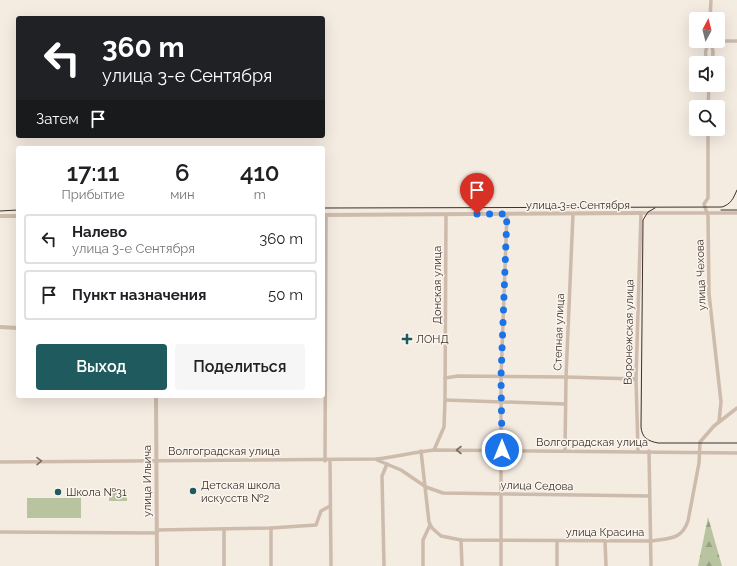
<!DOCTYPE html>
<html lang="ru">
<meta charset="utf-8">
<style>
:root{--surface:#fff;--page:#f6f6f6;--text:#202124;--muted:#757577;--line:#e0e0e0;--accent:#1f5a5e}
body{margin:0;font-family:Raleway,sans-serif;background:var(--page);color:var(--text);height:100vh;display:flex;flex-direction:column;font-size:15px;white-space:nowrap}
*{box-sizing:border-box;margin:0}
p{font-size:13px;color:var(--muted)}
.icon{flex:none;width:22px;height:22px;fill:none;stroke:currentColor;stroke-width:2;stroke-linecap:round;stroke-linejoin:round}
.map{position:relative;flex:1;overflow:hidden}
.sheet{position:absolute;left:16px;top:146px;width:309px;height:252px;display:flex;flex-direction:column;background:var(--surface);border-radius:4px;box-shadow:0 4px 16px #0002}
.sheet>*{flex:none}
.hud{position:absolute;left:16px;top:16px;width:309px;height:122px;border-radius:4px;box-shadow:0 4px 16px #0002;background:#202124;color:#fff;overflow:hidden}
.needle{width:26px;rotate:7deg}
.buttons{position:absolute;left:689px;top:12px;display:grid;gap:8px}
.buttons a{display:grid;place-items:center;width:36px;height:36px;border-radius:4px;background:var(--surface);box-shadow:0 4px 16px #0002;font-size:20px}
.pin{position:absolute;display:grid;place-items:center;width:34px;height:34px;color:#fff;margin:-41px -17px;border-radius:50% 50% 50% 0;rotate:-45deg;box-shadow:0 0 4px #0007}
.pin .icon{rotate:45deg}
.me{position:absolute;width:44px;margin:-22px;rotate:0deg;stroke-linejoin:round;filter:drop-shadow(0 0 3px #0008)}
.turn{display:flex;align-items:center;gap:14px;height:84px;padding:0 20px;font-size:18px}
.turn .icon{width:52px;height:52px;stroke-width:2.5}
.turn b{display:block;font-size:28px;line-height:34px}
.then{display:flex;align-items:center;height:38px;padding:0 20px;background:#0003;gap:8px;font-size:15px}
.eta{display:flex;justify-content:space-evenly;align-items:center;height:68px;text-align:center}
.eta b{font-size:24px;font-weight:600;line-height:28px}
.button{display:flex;gap:8px;margin-top:auto;padding:8px 20px}
.button a{flex:1;height:46px;border-radius:4px;background:var(--accent);color:#fff;font-size:16px;font-weight:600;line-height:46px;text-align:center}
.button a+a{background:var(--page);color:var(--text)}
ul{padding:0;list-style:none}
li{display:flex;align-items:center;gap:12px;height:50px;margin:0 8px 6px;padding:0 12px;border:2px solid var(--line);border-radius:4px}
li div{flex:1}
li b{display:block;font-size:15px}
li em{font-style:normal}
.map>svg:first-child{display:block}
.green{fill:#b8c4a0}
.forest{fill:url(#forest-firs)}
.lines{fill:none;stroke-linecap:round;stroke-linejoin:round}
.minor{stroke:#cdbbac;stroke-width:3.5}
.tertiary{stroke:#cdbbac;stroke-width:4}
.tram{stroke:#3b302b;stroke-width:1}
.oneway{stroke:#7d6f65}
.route{stroke:#1a73e8;stroke-width:7;stroke-dasharray:0 12.6}
.poi-dot{fill:#1f5a5e;stroke:#fbf5ee;stroke-width:1.5}
.labels{text-anchor:middle;dominant-baseline:central;stroke-width:3;stroke-linejoin:round;paint-order:stroke}
.street-label{font-size:11px;fill:#3b302b;stroke:#fbf5ee}
.poi-label{font-size:11px;fill:#3b302b;stroke:#fbf5ee;text-anchor:start}
</style>
<div class="map">
<svg width="737" height="566" viewBox="0 0 737 566">
<defs>
<pattern id="forest-firs" width="22" height="20" patternUnits="userSpaceOnUse"><rect width="22" height="20" fill="#b8c4a0"/><path d="M5 1l3.5 6h-7zM16 11l3.5 6h-7z" fill="#97a083"/></pattern>
</defs>
<rect width="100%" height="100%" fill="#f4ebe1"/>
<g class="green">
<rect x="109" y="492" width="18" height="9"/>
<rect x="27" y="498" width="54" height="20"/>
</g>
<polygon class="forest" points="708,517 722,566 698,566"/>
<g class="lines">
<g class="minor">
<polyline points="710,19 711,0"/>
<path d="M 710,41 C 713,49 715,55 710,63"/>
<path d="M 708,63 C 704,55 705,49 710,41 L 737,41"/>
<polyline points="708,107 709,85"/>
<polyline points="708,129 708,198 704,204 708,216 709,294 721,402 719,421"/>
<polyline points="445,378 458,376 566,377 636,379"/>
<polyline points="445,400 565,404"/>
<polyline points="434,450 444,427 445,400 446,215"/>
<path d="M 421,451 L 429,522 L 432,528 L 441,536 L 461,540 L 651,541 C 668,538 681,541 688,521 L 699,463 L 700,442 L 714,426 L 737,408"/>
<polyline points="565,451 566,377 573,214"/>
<polyline points="638,451 636,379 641,213 737,213"/>
<polyline points="649,451 651,566"/>
<polyline points="330,460 331,566"/>
<polyline points="377,460 401,470 426,487 443,493 649,496"/>
<polyline points="325,461 326,215"/>
<path d="M 0,462 L 376,459 C 395,457 414,452 434,450 L 737,453"/>
<polyline points="271,528 271,566"/>
<polyline points="224,529 224,566"/>
<polyline points="157,530 271,528 316,525 321,511 330,506"/>
<polyline points="0,532 157,533"/>
<polyline points="461,540 462,566"/>
<polyline points="557,541 557,566"/>
<polyline points="605,541 606,566"/>
<polyline points="384,566 382,476 387,464"/>
<polyline points="423,566 423,540 430,525"/>
<polyline points="501,566 501,377 507,214"/>
</g>
<g class="tertiary">
<polyline points="323,215 641,213"/>
<polyline points="0,216 18,216"/>
<polyline points="0,327 18,328"/>
<polyline points="156,396 157,566"/>
</g>
<g class="tram">
<path d="M 323,208 L 722,207 C 731,204 733,199 737,190"/>
<path d="M 655,208 L 648,212 L 643,220 L 641,427 C 642,438 648,441 658,443 L 737,443"/>
<polyline points="721,210 737,210"/>
<polyline points="0,211 18,210"/>
</g>
</g>
<defs><path id="oneway-chevron" d="M-2-3.5L2.5 0L-2 3.5" fill="none" stroke-width="1.6" stroke-linecap="round" stroke-linejoin="round"/></defs>
<g class="oneway">
<use href="#oneway-chevron" transform="translate(459 450) rotate(-180)"/>
<use href="#oneway-chevron" transform="translate(39 461) rotate(-1)"/>
</g>
<g class="lines">
<polyline class="route" points="477,214 507,214 501,377 502,450"/>
</g>
<g class="poi-dot">
<path d="M405 333h4v4h4v4h-4v4h-4v-4h-4v-4h4z"/>
<circle cx="193" cy="491" r="4"/>
<circle cx="58" cy="492" r="4"/>
</g>
<g class="labels">
<g class="street-label">
<text x="578" y="205">улица 3-е Сентября</text>
<text transform="translate(701 275) rotate(-92)">улица Чехова</text>
<text transform="translate(437 285) rotate(-90)">Донская улица</text>
<text transform="translate(559 332) rotate(-88)">Степная улица</text>
<text transform="translate(629 332) rotate(-89)">Воронежская улица</text>
<text x="592" y="442">Волгоградская улица</text>
<text x="224" y="451">Волгоградская улица</text>
<text transform="translate(147 481) rotate(-90)">улица Ильича</text>
<text transform="translate(537 486) rotate(1)">улица Седова</text>
<text x="605" y="532">улица Красина</text>
</g>
<g class="poi-label">
<text x="416" y="339">ЛОНД</text>
<text x="201" y="485">Детская школа<tspan x="201" dy="13">искусств №2</tspan></text>
<text x="66" y="492">Школа №31</text>
</g>
</g>
</svg>
<div class="buttons">
<a><svg class="needle" viewBox="-14 -14 28 28"><path d="M0-13l5 13h-10z" fill="#e53935"/><path d="M0 13l5-13h-10z" fill="#757577"/></svg></a>
<a><svg class="icon" aria-label="sound" viewBox="0 0 24 24"><path d="M4 9h4l5-4v14l-5-4H4zM17 9q2 3 0 6"/></svg></a>
<a><svg class="icon" aria-label="search" viewBox="0 0 24 24"><circle cx="10" cy="10" r="6"/><path d="M15 15l6 6"/></svg></a>
</div>
<div class="pin" style="left:477px;top:214px;background:#d93025"><svg class="icon" aria-label="arrive" viewBox="0 0 24 24"><path d="M6 21V4h12l-3 4 3 4H6"/></svg></div>
<svg class="me" style="left:502px;top:450px" viewBox="-20 -20 40 40"><circle r="17" fill="#1a73e8" stroke="#fff" stroke-width="3"/><path d="M0-11L8 9 0 5-8 9z" fill="#fff"/></svg>
<div class="hud">
<div class="turn"><svg class="icon" aria-label="left" viewBox="0 0 24 24"><path d="M17 20v-9H6M10 6l-5 5 5 5"/></svg><div><b>360 m</b>улица 3-е Сентября</div></div>
<div class="then">Затем<svg class="icon" aria-label="arrive" viewBox="0 0 24 24"><path d="M6 21V4h12l-3 4 3 4H6"/></svg></div>
</div>
<section class="sheet">
<div class="eta">
<div><b>17:11</b><p>Прибытие</p></div>
<div><b>6</b><p>мин</p></div>
<div><b>410</b><p>m</p></div>
</div>
<ul>
<li><svg class="icon" aria-label="left" viewBox="0 0 24 24"><path d="M17 20v-9H6M10 6l-5 5 5 5"/></svg><div><b>Налево</b><p>улица 3-е Сентября</p></div><em>360 m</em></li>
<li><svg class="icon" aria-label="arrive" viewBox="0 0 24 24"><path d="M6 21V4h12l-3 4 3 4H6"/></svg><div><b>Пункт назначения</b></div><em>50 m</em></li>
</ul>
<div class="button"><a>Выход</a><a>Поделиться</a></div>
</section>
</div>
